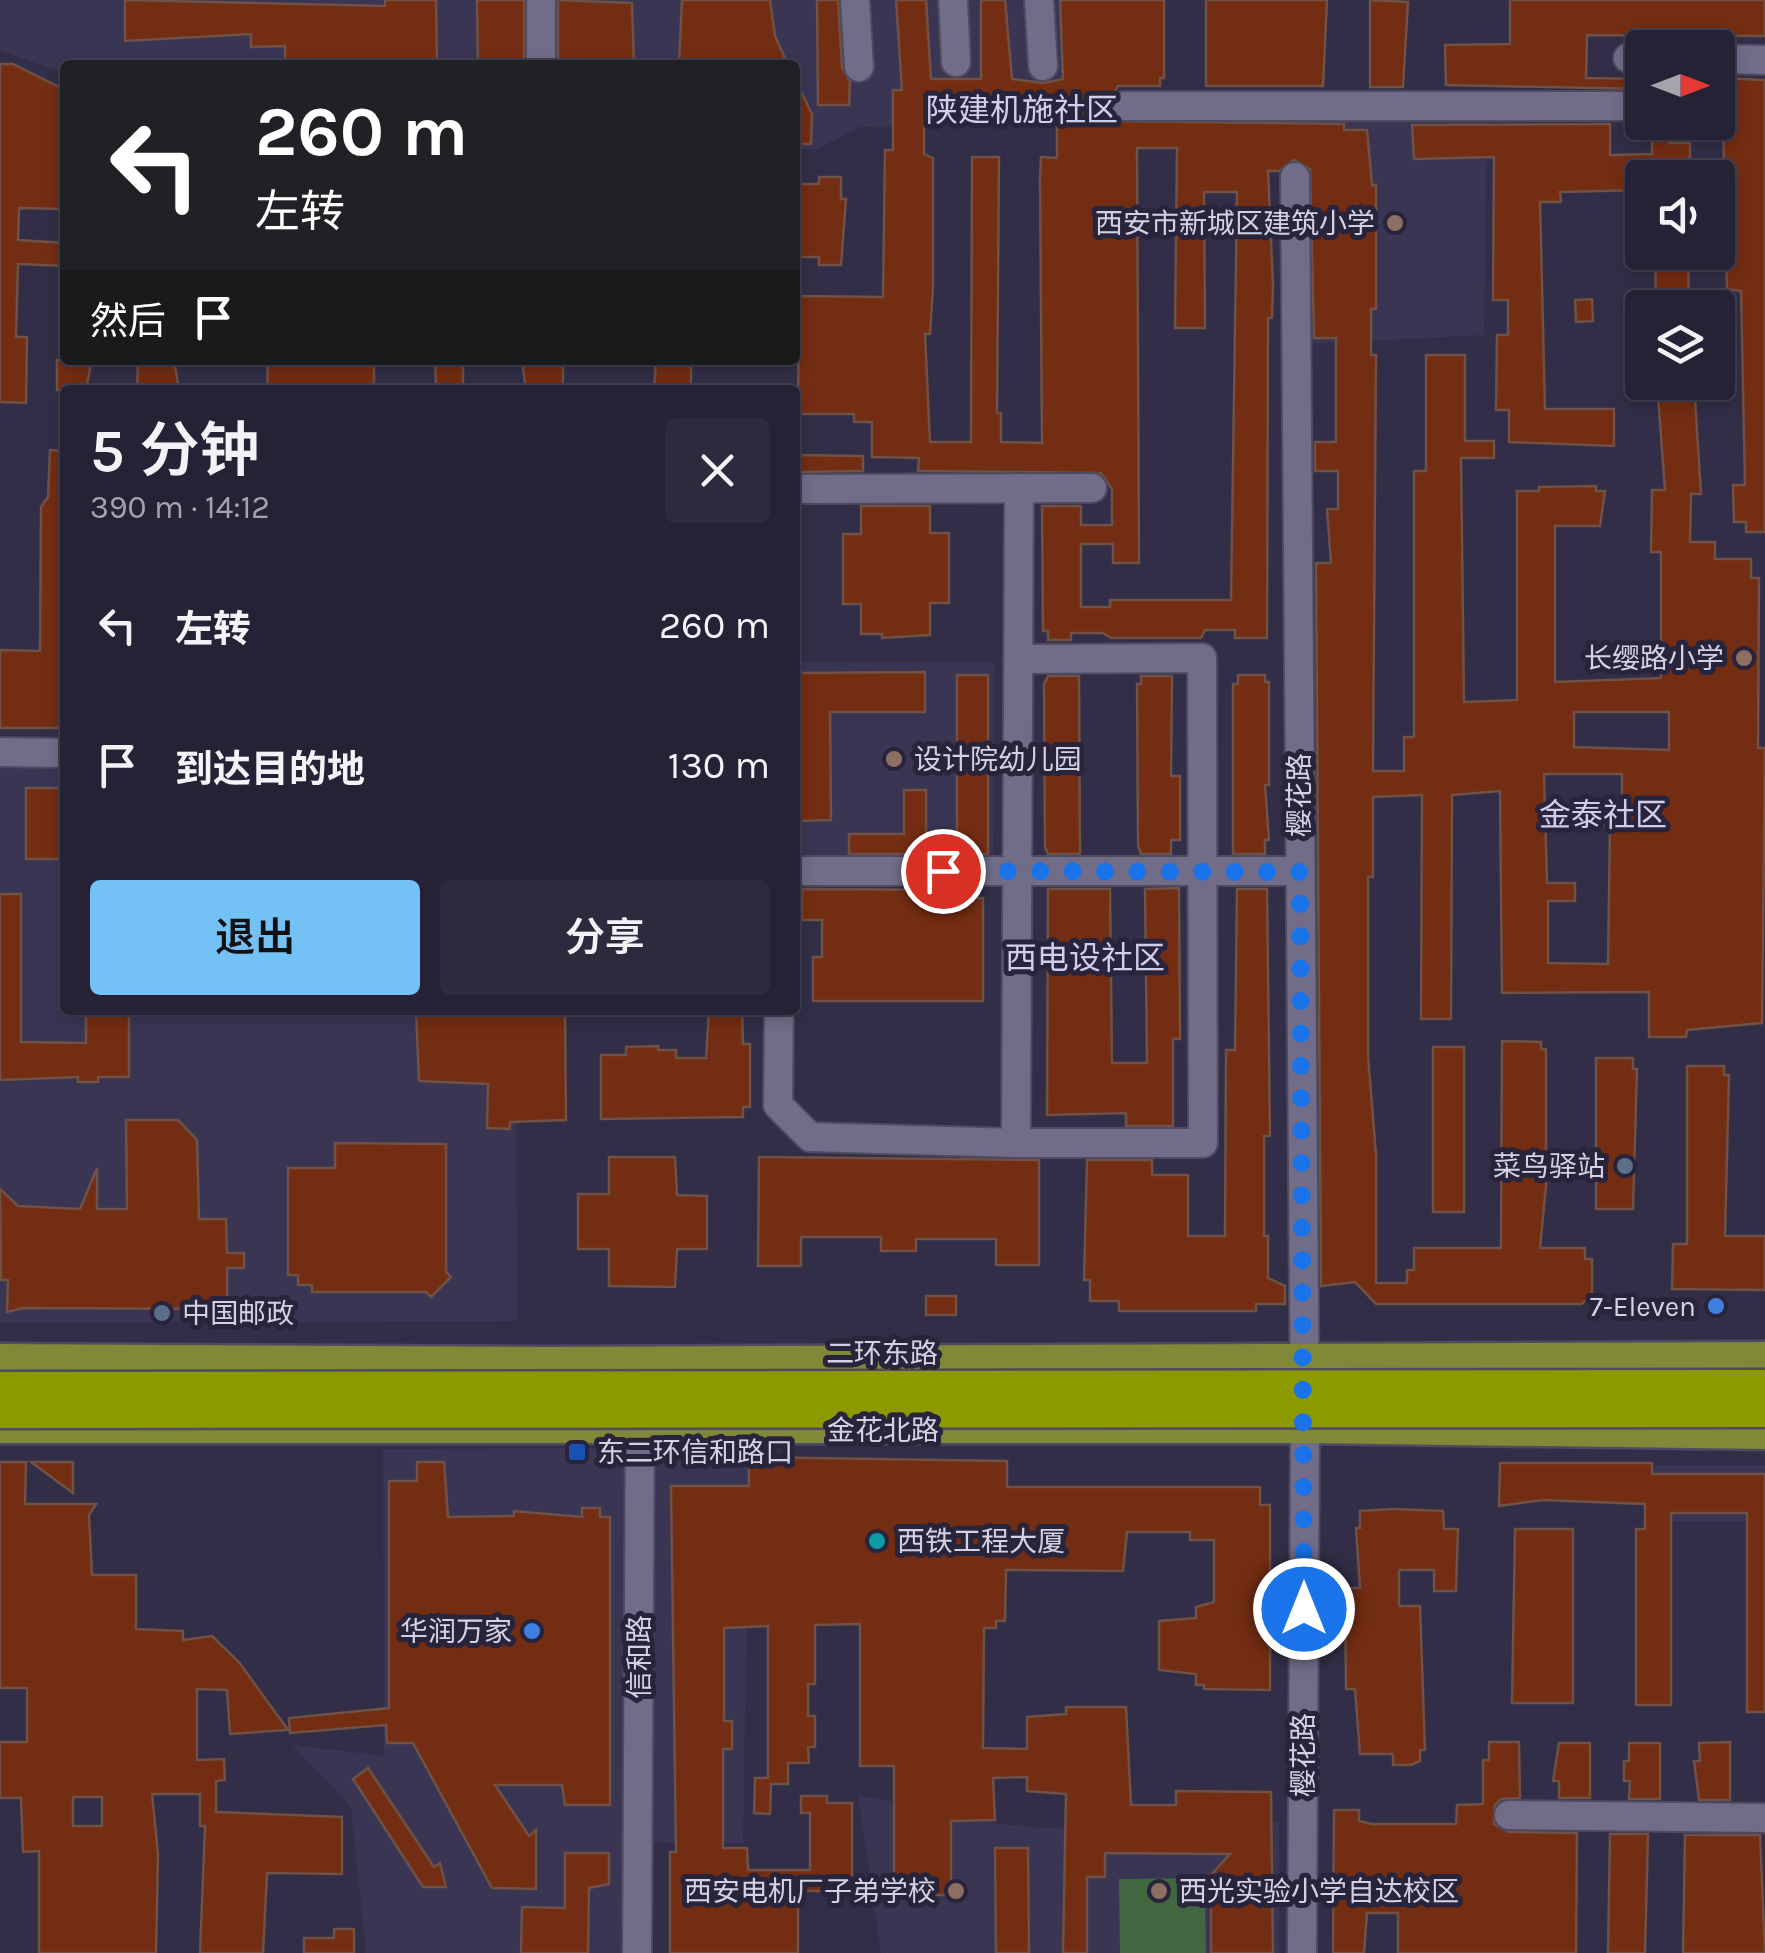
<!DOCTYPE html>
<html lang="zh">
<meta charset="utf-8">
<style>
:root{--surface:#262235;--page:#2e2a3d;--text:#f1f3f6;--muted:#a4a4ad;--line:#423f50;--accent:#73c1f5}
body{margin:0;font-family:Karla,"Noto Sans SC",sans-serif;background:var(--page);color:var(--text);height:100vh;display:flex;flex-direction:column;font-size:38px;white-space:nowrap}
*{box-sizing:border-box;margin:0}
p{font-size:32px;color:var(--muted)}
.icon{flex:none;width:55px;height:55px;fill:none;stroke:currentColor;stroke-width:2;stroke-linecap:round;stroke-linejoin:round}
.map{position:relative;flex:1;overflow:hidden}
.panel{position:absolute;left:60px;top:385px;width:740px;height:630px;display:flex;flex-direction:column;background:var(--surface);border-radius:10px;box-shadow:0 5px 15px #0003,0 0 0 2px var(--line)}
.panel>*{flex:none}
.guide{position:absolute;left:60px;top:60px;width:740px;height:305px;border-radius:10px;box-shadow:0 5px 15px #0003,0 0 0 2px var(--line);background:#202124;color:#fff;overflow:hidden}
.needle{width:65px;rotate:90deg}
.controls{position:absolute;left:1625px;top:30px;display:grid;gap:20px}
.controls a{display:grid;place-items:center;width:110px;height:110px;border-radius:10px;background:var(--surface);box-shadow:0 5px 15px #0003,0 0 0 2px var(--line);font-size:50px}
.pin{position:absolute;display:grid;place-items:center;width:85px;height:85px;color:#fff;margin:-42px;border:5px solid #fff;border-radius:50%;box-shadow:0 2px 10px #0007}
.me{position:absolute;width:110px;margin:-55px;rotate:0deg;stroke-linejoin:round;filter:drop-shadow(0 0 8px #0008)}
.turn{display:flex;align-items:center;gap:35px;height:210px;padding:0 30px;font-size:45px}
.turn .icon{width:130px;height:130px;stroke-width:2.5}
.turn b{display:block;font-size:70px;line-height:85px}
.then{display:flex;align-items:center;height:95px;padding:0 30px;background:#0003;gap:20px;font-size:38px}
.round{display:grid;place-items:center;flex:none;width:105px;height:105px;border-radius:10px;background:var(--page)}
.summary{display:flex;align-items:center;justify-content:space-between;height:170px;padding:0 30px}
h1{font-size:60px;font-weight:600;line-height:75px}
.primary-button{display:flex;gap:20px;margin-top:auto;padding:20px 30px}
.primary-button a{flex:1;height:115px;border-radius:10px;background:var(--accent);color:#111;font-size:40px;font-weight:600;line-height:115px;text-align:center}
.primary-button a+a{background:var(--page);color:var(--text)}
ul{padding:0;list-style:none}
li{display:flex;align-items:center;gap:30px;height:140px;padding:0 30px}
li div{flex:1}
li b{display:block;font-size:38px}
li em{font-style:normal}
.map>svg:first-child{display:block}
.built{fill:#3b3554}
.green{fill:#416740}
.building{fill:#732d12;stroke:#6f5146;stroke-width:2.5;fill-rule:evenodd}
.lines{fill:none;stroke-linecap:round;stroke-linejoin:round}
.minor-casing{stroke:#4e4a5f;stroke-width:32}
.major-casing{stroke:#4e4a5f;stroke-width:35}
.minor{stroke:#716d89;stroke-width:28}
.major{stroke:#818837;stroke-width:30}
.highway-bridge-casing{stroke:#4e4a5f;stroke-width:35;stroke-linecap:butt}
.highway-bridge{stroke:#8c9a00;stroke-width:30}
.route{stroke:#1a73e8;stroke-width:18;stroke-dasharray:0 32.4}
.education-dot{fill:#8d6e63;stroke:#28243c;stroke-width:4}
.service-dot{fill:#5c6f8a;stroke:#28243c;stroke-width:4}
.shop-dot{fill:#3f7fe0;stroke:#28243c;stroke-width:4}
.transit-dot{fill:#1a4fb4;stroke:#28243c;stroke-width:4}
.culture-dot{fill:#0f9aa8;stroke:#28243c;stroke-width:4}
.labels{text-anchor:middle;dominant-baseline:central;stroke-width:10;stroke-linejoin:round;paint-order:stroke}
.poi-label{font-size:28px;fill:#d4d2e2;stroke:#28243c;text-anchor:end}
.street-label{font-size:28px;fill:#d4d2e2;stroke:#28243c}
.quarter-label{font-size:32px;fill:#d1cded;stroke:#28243c}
</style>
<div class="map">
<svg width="1765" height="1953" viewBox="0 0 1765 1953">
<rect width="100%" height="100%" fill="#322e47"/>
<g class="built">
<polygon points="0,0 1109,0 1106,118 860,127 815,150 795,149 795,65 65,65 65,74 0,50"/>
<polygon points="1305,110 1487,110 1484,335 1305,344"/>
<polygon points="795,662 994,662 993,866 801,866 795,855"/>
<polygon points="0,745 65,747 65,1010 516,1010 517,1321 0,1323"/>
<polygon points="629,1448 621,1953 366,1953 351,1807 292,1745 384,1756 383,1449"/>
<polygon points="653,1453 749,1457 743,1843 651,1842"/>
<rect x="1653" y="1465" width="112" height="56"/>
<polygon points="858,1795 1000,1824 1041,1828 1279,1822 1279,1953 881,1953"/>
</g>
<polygon class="green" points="1205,1878 1206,1953 1120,1953 1119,1879"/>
<g class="building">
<polygon points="125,0 385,6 385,0 436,0 437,65 285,65 285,46 251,47 251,34 125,41"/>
<polygon points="477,0 524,0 524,65 478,65"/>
<polygon points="558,0 632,3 634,65 558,65"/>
<polygon points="682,0 770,0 775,36 788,65 679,65"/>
<polygon points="817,0 838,0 842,68 850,82 849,105 818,105"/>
<path d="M 896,0 L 926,0 L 931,79 L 981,79 L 981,0 L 1005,0 L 1012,79 L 1043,83 L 1063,79 L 1060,0 L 1164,0 L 1164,78 L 1160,78 L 1160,86 L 1118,86 L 1107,105 L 1114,121 L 1344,124 L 1344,130 L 1367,130 L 1372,185 L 1376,185 L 1376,309 L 1371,309 L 1371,355 L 1376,355 L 1373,771 L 1404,771 L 1404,737 L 1414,737 L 1414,471 L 1426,471 L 1426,355 L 1465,355 L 1465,441 L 1494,441 L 1494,458 L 1461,458 L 1464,702 L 1517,700 L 1517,491 L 1539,491 L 1539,487 L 1596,486 L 1596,491 L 1605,491 L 1600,526 L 1555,526 L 1555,682 L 1661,678 L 1661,552 L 1651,552 L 1652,490 L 1665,490 L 1657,382 L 1694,383 L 1701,494 L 1691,494 L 1690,542 L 1715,542 L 1715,559 L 1751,559 L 1751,578 L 1759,578 L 1758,748 L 1765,748 L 1762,1023 L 1687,1030 L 1686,1037 L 1649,1037 L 1649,992 L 1502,993 L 1500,791 L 1452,795 L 1451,1019 L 1421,1019 L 1422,795 L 1373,797 L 1373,877 L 1368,877 L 1368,1055 L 1376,1155 L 1376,1283 L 1407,1283 L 1407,1270 L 1414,1270 L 1414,1248 L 1501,1248 L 1502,1041 L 1541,1042 L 1541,1049 L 1546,1049 L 1546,1186 L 1540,1248 L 1585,1248 L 1585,1259 L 1592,1259 L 1592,1294 L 1582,1304 L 1376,1304 L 1355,1282 L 1321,1286 L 1316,563 L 1331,563 L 1327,509 L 1338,509 L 1338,471 L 1315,471 L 1315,442 L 1336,442 L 1336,338 L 1314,338 L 1310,169 L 1294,160 L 1279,171 L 1268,171 L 1273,285 L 1272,318 L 1268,318 L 1267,638 L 1235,638 L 1235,630 L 1205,630 L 1201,638 L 1111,638 L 1103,633 L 1071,633 L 1071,640 L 1048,640 L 1048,631 L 1043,631 L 1042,506 L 1081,506 L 1081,525 L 1112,525 L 1112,489 L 1101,473 L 918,471 L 919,458 L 872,457 L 872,422 L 854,422 L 854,414 L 798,414 L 799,296 L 883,297 L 885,150 L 893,150 L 893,90 L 902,90 ZM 1010,105 L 1057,105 L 1057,158 L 1041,157 L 1040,177 L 1042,443 L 1001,442 L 1001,413 L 997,413 L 999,157 L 972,157 L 971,442 L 930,442 L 925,334 L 930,334 L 933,287 L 933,158 L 924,154 L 924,120 L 1010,120 ZM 1137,148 L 1177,148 L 1175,328 L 1205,328 L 1204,192 L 1237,192 L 1231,600 L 1110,600 L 1110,607 L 1081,607 L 1081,544 L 1113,544 L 1113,563 L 1139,563 ZM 1574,712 L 1669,712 L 1669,750 L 1574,747 ZM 1544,774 L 1622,774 L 1622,806 L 1574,806 L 1574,825 L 1610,826 L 1608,964 L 1548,963 L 1548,901 L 1575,901 L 1575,883 L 1547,883 Z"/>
<polygon points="1206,0 1327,0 1323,86 1206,86"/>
<polygon points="1370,0 1408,2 1403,87 1370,87"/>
<polygon points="1510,0 1765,0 1765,36 1587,35 1586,78 1642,79 1642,89 1446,85 1445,45 1510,44"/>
<polygon points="0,64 13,64 65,90 65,209 19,208 18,240 65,243 65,266 18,264 16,337 27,337 26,403 0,402"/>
<polygon points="1722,78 1765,80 1765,532 1746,532 1746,522 1734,522 1733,485 1745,485 1741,291 1727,289"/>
<polygon points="795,79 812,114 811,144 795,144"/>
<polygon points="1652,122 1669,122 1669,143 1690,143 1690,178 1642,178 1642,190 1560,192 1561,202 1540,202 1545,409 1614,409 1614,446 1509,442 1509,410 1496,410 1497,335 1508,335 1508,300 1493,300 1494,157 1414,159 1412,125 1610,124 1610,155 1652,154"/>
<polygon points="819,177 841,177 841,199 846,199 841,265 819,265 819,257 795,257 795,184 819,184"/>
<polygon points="1655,252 1688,252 1689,308 1656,308"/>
<polygon points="1592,299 1593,321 1576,322 1575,300"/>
<polygon points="57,360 87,360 91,364 86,390 57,390"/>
<polygon points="138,360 174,360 179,390 137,390"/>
<polygon points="268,360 374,360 374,390 267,390"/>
<polygon points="435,360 463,360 463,390 436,390"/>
<polygon points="526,360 563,360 563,385 558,385 558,390 526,390 522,361"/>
<polygon points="656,360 691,360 691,390 654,390"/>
<polygon points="50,450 65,451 65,728 0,728 0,650 40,651 41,507 48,497"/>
<polygon points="795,455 863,456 863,471 795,472"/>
<polygon points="861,506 930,506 930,533 949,533 949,603 930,603 930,635 882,638 882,634 861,634 861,604 843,604 843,534 861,534"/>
<polygon points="925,672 925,712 830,712 831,820 798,821 797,673"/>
<polygon points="957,675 988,675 988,854 849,854 849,834 904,834 904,790 926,790 926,838 957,838"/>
<polygon points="1238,675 1265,675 1265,682 1269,682 1269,785 1265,785 1269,840 1265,840 1265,854 1233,854 1233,684 1238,684"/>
<polygon points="1048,676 1079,676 1080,854 1048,854 1045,847 1044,684"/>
<polygon points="1141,676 1172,676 1171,776 1180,776 1180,840 1171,840 1171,854 1141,854 1138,846 1137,684 1141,684"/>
<rect x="26" y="788" width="39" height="71"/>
<polygon points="1179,888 1180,1039 1173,1039 1173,1126 1126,1126 1126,1113 1047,1115 1048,889 1110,889 1112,1063 1147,1063 1145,889"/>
<polygon points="802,889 959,890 959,898 983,898 983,1001 813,1001 813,957 822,957 822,920 802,920"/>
<polygon points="1237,889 1267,889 1270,1136 1264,1136 1264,1236 1268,1236 1268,1278 1285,1286 1285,1304 1256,1304 1256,1311 1119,1311 1119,1301 1090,1301 1090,1280 1084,1280 1087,1160 1152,1160 1152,1175 1188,1175 1188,1236 1225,1236 1226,1050 1235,1050"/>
<polygon points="0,894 21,894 21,1042 86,1043 86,1010 129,1010 129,1077 98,1077 98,1082 78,1082 78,1077 0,1080"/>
<polygon points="416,1010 565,1010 566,1120 510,1122 510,1129 487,1128 488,1084 419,1081"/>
<polygon points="709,1010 742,1010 743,1044 750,1044 750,1107 743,1107 743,1117 601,1119 601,1055 626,1055 626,1047 658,1046 658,1050 676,1050 676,1058 706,1058"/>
<rect x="1433" y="1047" width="31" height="165"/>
<polygon points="1596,1058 1633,1058 1633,1069 1637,1069 1633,1209 1596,1209"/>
<polygon points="1687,1066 1724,1066 1724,1075 1729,1075 1725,1236 1765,1236 1765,1290 1672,1289 1673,1244 1687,1244"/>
<polygon points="126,1120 178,1120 197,1140 199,1219 226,1219 227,1253 244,1253 244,1268 227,1268 227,1309 23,1308 7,1312 8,1280 1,1280 0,1189 18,1206 80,1209 97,1168 97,1209 127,1209"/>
<polygon points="335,1143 446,1144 446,1272 451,1277 431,1297 426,1292 312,1292 312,1285 298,1285 298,1275 288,1275 288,1168 335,1168"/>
<polygon points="609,1157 675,1157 677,1195 707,1196 707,1249 677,1249 675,1287 609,1286 609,1249 578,1249 578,1194 609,1194"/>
<polygon points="759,1157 1039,1160 1039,1265 996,1265 996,1239 916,1239 916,1251 881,1251 881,1237 801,1237 801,1266 758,1266"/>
<rect x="926" y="1296" width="30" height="19"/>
<polygon points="749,1457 1007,1461 1007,1487 1260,1487 1260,1505 1270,1505 1270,1690 1204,1689 1204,1685 1196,1685 1196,1674 1159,1670 1159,1621 1196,1618 1196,1607 1214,1602 1214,1540 1190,1540 1190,1532 1127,1532 1123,1571 1006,1570 1005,1621 996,1621 996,1628 984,1628 983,1748 1027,1749 1027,1717 1066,1714 1066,1707 1126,1707 1131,1805 1176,1805 1176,1791 1271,1792 1273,1953 1211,1953 1211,1875 1230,1854 1105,1853 1105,1877 1087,1877 1087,1953 1063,1953 1066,1794 1027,1791 1027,1777 993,1778 995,1820 951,1821 951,1895 894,1895 894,1766 860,1766 860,1624 815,1625 815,1684 808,1684 808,1716 815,1716 815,1747 808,1747 809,1763 788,1763 788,1784 771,1784 770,1814 754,1813 755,1778 768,1778 768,1626 724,1628 724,1721 732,1721 732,1749 723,1749 723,1848 747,1848 748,1870 810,1870 810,1813 801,1813 801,1796 827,1796 827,1803 852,1803 852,1891 798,1891 798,1953 670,1953 670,1852 676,1852 671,1486 749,1486"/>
<path d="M 0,1462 L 26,1462 L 25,1504 L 96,1504 L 89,1515 L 92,1575 L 136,1575 L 136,1629 L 183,1631 L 183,1640 L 212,1636 L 239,1662 L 288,1730 L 230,1734 L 227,1690 L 197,1689 L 197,1760 L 224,1759 L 225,1780 L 216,1781 L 216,1812 L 342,1817 L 342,1874 L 267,1873 L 263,1953 L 200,1953 L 205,1826 L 200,1826 L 200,1794 L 152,1794 L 158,1854 L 156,1953 L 39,1953 L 39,1851 L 23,1852 L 21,1798 L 0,1798 L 0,1742 L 27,1742 L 27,1688 L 0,1688 ZM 73,1797 L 102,1797 L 102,1826 L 73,1826 Z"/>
<polygon points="31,1462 73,1462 73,1493"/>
<polygon points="417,1462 444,1462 448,1517 514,1516 514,1511 582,1517 582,1508 600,1508 600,1517 610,1517 610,1805 565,1805 562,1785 495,1785 529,1836 536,1830 536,1889 492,1888 413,1743 387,1743 386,1725 290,1733 289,1718 389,1708 389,1481 417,1481"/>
<polygon points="1500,1463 1652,1463 1652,1474 1765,1474 1765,1712 1747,1712 1747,1513 1671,1513 1671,1705 1636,1705 1636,1529 1645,1529 1645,1504 1543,1500 1499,1506"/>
<polygon points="1393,1509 1443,1511 1444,1529 1458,1529 1456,1591 1434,1591 1434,1570 1399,1570 1399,1606 1420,1606 1425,1750 1420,1750 1420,1761 1411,1765 1393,1765 1393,1754 1360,1754 1355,1689 1346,1689 1345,1588 1360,1588 1356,1528 1360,1528 1360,1511"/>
<polygon points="1515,1529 1573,1529 1573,1703 1512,1703"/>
<polygon points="1489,1742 1519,1742 1520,1798 1501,1799 1495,1805 1494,1824 1509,1832 1577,1833 1576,1953 1398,1953 1398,1913 1367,1913 1364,1953 1333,1953 1334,1810 1359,1810 1359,1821 1372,1824 1456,1824 1457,1805 1483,1804 1483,1760 1489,1760"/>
<polygon points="1730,1742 1730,1800 1699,1800 1694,1761 1700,1761 1699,1743"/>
<polygon points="1559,1743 1590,1743 1590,1798 1559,1798 1559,1781 1553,1781"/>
<polygon points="1629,1743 1660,1743 1660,1799 1629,1799 1630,1781 1624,1781 1624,1761 1629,1761"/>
<polygon points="368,1768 434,1867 440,1863 446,1887 423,1887 353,1779"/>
<polygon points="1610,1834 1648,1834 1645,1953 1608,1953"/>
<polygon points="1685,1835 1760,1835 1765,1953 1683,1953"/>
<polygon points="995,1848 1028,1848 1029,1953 996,1953"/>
<polygon points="565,1853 609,1853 609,1884 589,1888 588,1953 521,1953 522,1907 565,1908"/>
<polygon points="334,1929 354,1929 354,1953 304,1953 304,1938 334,1938"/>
</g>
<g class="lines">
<g class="minor-casing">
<g id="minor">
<polyline points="541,0 541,65"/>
<polyline points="855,0 859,67"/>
<polyline points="953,0 956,62"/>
<polyline points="1039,0 1043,66"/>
<polyline points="1628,58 1642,58"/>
<polyline points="1718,59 1765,60"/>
<polyline points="1124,106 1642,106"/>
<polyline points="1295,177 1305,1428 1302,1953"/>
<polyline points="795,489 1092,488"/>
<path d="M 1018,659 L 1202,658 L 1203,1143 L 1016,1143 C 1017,925 1018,707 1019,488"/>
<polyline points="0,752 65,753"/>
<polyline points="795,871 1300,871"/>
<polyline points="779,1010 778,1105 810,1137 1016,1143"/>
<polyline points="1509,1815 1765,1818"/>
<polyline points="637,1953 640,1408"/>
</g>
</g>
<g class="major-casing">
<g id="major">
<polyline points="0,1359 546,1362 1765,1357"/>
<polyline points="0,1428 1305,1428 1765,1434"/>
</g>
</g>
<use href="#minor" class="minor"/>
<use href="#major" class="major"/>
<g class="highway-bridge-casing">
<g id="highway-bridge">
<polyline points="0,1387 1765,1385"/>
<polyline points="0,1413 1765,1412"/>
</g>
</g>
<use href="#highway-bridge" class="highway-bridge"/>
</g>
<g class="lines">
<polyline class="route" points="943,871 1300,872 1304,1609"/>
</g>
<g class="education-dot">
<circle cx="1395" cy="223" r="10"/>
<circle cx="1744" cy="658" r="10"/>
<circle cx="894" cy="759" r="10"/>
<circle cx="956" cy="1891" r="10"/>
<circle cx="1159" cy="1891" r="10"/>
</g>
<g class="service-dot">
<circle cx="1625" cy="1166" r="10"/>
<circle cx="162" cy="1313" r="10"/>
</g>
<g class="shop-dot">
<circle cx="1716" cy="1306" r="10"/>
<circle cx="532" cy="1631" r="10"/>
</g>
<rect class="transit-dot" x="567" y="1442" width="20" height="20" rx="5"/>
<circle class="culture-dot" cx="877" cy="1541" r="10"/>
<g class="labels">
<g class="poi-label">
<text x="1375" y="223">西安市新城区建筑小学</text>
<text x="1724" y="658">长缨路小学</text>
<text x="914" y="759" text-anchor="start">设计院幼儿园</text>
<text x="1605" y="1166">菜鸟驿站</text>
<text x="1696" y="1306">7-Eleven</text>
<text x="182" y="1313" text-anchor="start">中国邮政</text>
<text x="597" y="1452" text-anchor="start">东二环信和路口</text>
<text x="897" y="1541" text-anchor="start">西铁工程大厦</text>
<text x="512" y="1631">华润万家</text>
<text x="936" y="1891">西安电机厂子弟学校</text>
<text x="1179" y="1891" text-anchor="start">西光实验小学自达校区</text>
</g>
<g class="street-label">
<text transform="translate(1299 795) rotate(-90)">樱花路</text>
<text x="882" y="1353">二环东路</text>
<text x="883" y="1430">金花北路</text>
<text transform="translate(639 1657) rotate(-90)">信和路</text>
<text transform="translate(1303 1755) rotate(-90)">樱花路</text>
</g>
<g class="quarter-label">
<text x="1022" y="110">陕建机施社区</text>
<text x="1603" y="815">金泰社区</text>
<text x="1085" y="958">西电设社区</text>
</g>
</g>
</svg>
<div class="controls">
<a><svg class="needle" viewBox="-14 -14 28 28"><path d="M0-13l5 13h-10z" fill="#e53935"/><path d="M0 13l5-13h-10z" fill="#a4a4ad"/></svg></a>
<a><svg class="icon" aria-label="sound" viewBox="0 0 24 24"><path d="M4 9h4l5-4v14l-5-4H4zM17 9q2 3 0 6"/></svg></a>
<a><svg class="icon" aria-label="layers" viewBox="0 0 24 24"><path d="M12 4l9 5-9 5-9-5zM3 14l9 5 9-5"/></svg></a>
</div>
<div class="pin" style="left:943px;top:871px;background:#d93025"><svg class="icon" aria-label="arrive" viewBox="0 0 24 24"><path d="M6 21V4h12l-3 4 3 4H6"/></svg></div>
<svg class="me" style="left:1304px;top:1609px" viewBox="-20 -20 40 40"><circle r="17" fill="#1a73e8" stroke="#fff" stroke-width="3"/><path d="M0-11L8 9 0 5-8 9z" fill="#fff"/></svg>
<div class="guide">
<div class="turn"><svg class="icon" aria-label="left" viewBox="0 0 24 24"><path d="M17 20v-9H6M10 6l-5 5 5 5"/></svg><div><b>260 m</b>左转</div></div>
<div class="then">然后<svg class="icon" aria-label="arrive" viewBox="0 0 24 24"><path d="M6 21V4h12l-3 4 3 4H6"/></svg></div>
</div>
<section class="panel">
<div class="summary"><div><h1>5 分钟</h1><p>390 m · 14:12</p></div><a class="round"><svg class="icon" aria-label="close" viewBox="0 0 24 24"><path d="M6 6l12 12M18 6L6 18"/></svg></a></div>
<ul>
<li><svg class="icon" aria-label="left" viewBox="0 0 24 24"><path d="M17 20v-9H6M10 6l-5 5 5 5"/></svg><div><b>左转</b></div><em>260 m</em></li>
<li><svg class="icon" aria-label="arrive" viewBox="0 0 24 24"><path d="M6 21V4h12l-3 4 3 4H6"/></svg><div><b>到达目的地</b></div><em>130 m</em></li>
</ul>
<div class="primary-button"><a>退出</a><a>分享</a></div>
</section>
</div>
